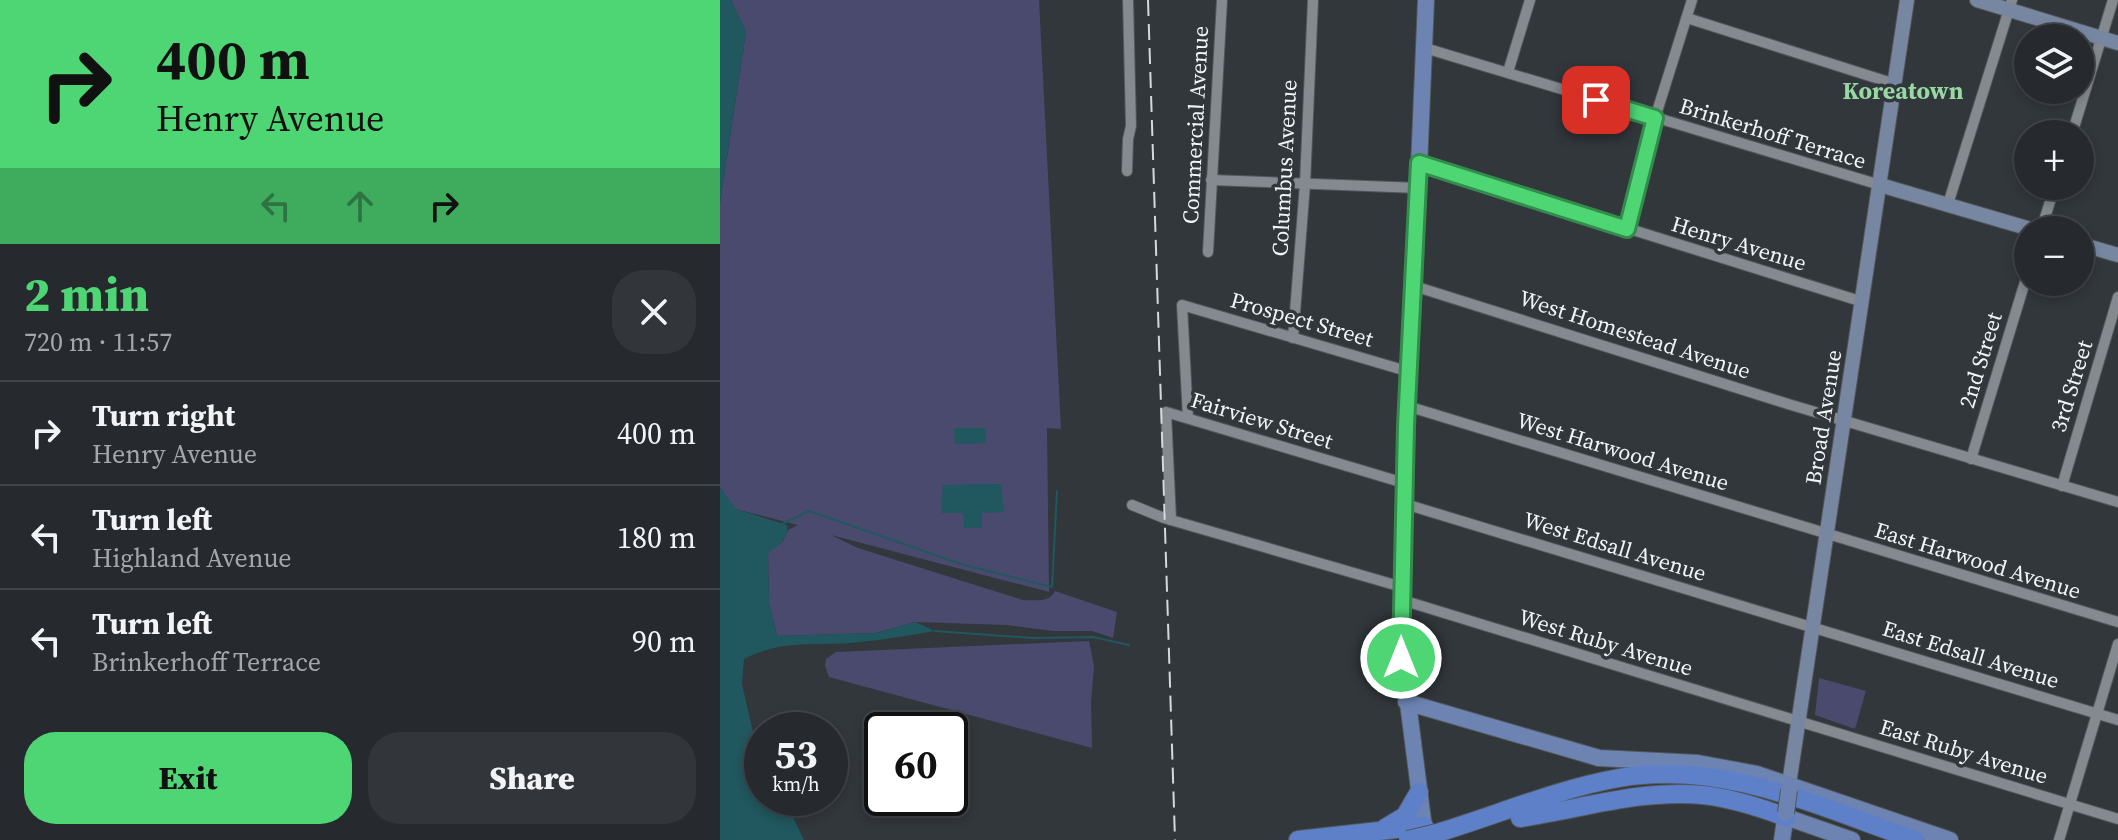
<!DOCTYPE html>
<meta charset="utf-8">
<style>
:root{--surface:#26292d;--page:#323539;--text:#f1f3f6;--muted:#a4a6aa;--line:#424549;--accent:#4ed675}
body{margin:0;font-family:"Source Serif 4",serif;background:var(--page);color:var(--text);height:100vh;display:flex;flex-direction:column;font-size:30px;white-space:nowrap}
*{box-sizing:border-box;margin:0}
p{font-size:26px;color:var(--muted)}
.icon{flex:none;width:44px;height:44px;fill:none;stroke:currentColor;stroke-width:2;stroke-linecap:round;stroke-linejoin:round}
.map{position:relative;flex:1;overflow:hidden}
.drawer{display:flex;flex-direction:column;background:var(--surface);width:720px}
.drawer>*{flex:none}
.banner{background:#4ed675;color:#111;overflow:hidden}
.fabs{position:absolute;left:1294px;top:24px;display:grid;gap:16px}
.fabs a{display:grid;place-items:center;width:80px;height:80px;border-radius:50%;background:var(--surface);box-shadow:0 4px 12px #0003,0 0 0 2px var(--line);font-size:40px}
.speed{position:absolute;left:24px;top:712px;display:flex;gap:16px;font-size:40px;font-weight:700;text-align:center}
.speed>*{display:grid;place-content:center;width:104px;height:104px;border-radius:50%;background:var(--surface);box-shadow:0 4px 12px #0003,0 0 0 2px var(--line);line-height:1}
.speed small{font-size:20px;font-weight:400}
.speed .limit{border:4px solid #111;border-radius:12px;background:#fff;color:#111}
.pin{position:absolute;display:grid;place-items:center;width:68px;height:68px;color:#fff;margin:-34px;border-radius:16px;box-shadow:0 4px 12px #0006}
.me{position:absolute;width:88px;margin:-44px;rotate:0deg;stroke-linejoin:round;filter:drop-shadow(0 0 6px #0008)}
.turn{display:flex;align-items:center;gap:28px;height:168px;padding:0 24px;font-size:36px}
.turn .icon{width:104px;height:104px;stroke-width:2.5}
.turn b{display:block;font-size:56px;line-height:68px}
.lanes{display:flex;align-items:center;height:76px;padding:0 24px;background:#0003;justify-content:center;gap:40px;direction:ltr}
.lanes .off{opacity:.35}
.round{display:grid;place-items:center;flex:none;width:84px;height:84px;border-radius:32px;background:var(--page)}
.headline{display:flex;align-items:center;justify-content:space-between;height:136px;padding:0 24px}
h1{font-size:48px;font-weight:800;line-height:60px;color:var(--accent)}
.action{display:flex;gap:16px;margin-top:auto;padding:16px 24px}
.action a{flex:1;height:92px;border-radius:32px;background:var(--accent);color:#111;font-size:32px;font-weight:800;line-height:92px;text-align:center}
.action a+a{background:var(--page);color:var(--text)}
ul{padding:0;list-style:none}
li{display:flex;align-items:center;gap:24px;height:104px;padding:0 24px;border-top:2px solid var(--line)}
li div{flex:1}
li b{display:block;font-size:30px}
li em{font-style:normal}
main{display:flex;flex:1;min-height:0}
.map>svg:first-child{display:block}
.green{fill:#4a4a6e}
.water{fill:#21575e}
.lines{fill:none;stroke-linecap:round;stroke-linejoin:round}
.stream{stroke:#21575e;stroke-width:2}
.street-casing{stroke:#52575a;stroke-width:12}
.secondary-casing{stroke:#52575a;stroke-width:16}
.primary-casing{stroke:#52575a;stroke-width:18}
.highway-casing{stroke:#52575a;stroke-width:20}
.street{stroke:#848a90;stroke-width:10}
.secondary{stroke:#7887a1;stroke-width:14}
.primary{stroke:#6d84b2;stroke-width:16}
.highway{stroke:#5d80c9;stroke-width:18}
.rail{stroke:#d4d9dc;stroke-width:2;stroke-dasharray:16 8;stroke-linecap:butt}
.primary-bridge-casing{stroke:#52575a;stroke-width:18;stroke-linecap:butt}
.highway-bridge-casing{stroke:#52575a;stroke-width:20;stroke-linecap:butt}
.primary-bridge{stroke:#6d84b2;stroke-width:16}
.highway-bridge{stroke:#5d80c9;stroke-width:18}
.route-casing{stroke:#338b4c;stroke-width:20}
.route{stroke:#4ed675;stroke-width:14}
.labels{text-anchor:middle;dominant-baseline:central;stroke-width:7;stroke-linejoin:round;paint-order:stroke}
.street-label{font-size:22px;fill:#f1f5f8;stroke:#32373c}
.neighbourhood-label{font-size:24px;font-weight:bold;fill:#97d8a3;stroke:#32373c}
</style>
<main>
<section class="drawer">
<div class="banner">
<div class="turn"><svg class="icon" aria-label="right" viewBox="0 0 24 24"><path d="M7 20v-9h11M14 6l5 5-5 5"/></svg><div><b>400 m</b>Henry Avenue</div></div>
<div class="lanes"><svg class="icon off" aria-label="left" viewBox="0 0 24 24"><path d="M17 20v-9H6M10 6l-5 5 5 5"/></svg><svg class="icon off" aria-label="ahead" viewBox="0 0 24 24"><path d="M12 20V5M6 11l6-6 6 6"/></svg><svg class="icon" aria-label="right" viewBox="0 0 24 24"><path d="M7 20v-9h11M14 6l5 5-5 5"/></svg></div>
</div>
<div class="headline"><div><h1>2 min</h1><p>720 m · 11:57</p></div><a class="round"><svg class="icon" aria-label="close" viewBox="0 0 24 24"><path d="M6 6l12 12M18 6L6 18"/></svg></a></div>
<ul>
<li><svg class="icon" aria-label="right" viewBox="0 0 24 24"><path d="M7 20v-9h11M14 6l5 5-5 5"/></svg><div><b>Turn right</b><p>Henry Avenue</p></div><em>400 m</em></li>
<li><svg class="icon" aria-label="left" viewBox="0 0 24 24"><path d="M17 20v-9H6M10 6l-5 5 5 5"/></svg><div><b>Turn left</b><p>Highland Avenue</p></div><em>180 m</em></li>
<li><svg class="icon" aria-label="left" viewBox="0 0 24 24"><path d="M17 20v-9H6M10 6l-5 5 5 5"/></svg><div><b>Turn left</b><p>Brinkerhoff Terrace</p></div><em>90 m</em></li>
</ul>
<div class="action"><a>Exit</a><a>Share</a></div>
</section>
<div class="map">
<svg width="1398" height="840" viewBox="0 0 1398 840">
<rect width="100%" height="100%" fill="#32373c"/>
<g class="green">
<path d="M 11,0 L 319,0 L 341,429 L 327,428 L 329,592 L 111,535 L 138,548 L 303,600 C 315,600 329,603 335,591 L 397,612 L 393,638 L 372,631 L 334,631 L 287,625 L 195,622 L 156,633 L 57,636 L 49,603 L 48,553 L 63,541 L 68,530 L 78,525 L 15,509 L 0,487 L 0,203 L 26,32 Z"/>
<polygon points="369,641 374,666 371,702 372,748 109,677 105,666 106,659 116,652"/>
<polygon points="1099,678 1146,691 1135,729 1095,715"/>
</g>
<g class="water">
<polygon points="0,0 11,0 26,32 0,203"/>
<polygon points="234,428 265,428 266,443 235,444"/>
<polygon points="281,484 284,512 262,513 262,528 244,528 243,513 221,513 223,485"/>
<path d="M 0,487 L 16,509 L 67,525 C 69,537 58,548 48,553 L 49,603 L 57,636 L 156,633 L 195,622 L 215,631 C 190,635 165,640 140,642 C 98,647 64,638 24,659 L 22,684 L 35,741 L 42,754 L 42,798 L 64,798 L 84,840 L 0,840 Z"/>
</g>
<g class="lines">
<g class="stream">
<polyline points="62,524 89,511 244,565 332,587 337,491"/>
<polyline points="215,631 313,638 373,637 409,645"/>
</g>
<g class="street-casing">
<g id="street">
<polyline points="967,18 1175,84"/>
<polyline points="705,48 1160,185"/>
<polyline points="788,72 810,0"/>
<polyline points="1352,134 1393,0"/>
<polyline points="699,163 1143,302"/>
<polyline points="407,171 408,139 411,126 408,0"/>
<polyline points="491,180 699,188"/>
<polyline points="1228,204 1292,0"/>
<polyline points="907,229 935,118 972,0"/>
<polyline points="1321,230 1335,186"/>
<polyline points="488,252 502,0"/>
<polyline points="694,286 1068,404 1398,502"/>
<polyline points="573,338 585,184 593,0"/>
<polyline points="687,406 1398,622"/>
<polyline points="468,418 462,305 690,372"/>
<polyline points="1251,459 1308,272"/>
<polyline points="1342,486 1398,297"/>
<polyline points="685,504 1398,720"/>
<polyline points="412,505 444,518 682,587"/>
<polyline points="451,520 446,412 684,483"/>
<polyline points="682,600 1398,819"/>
<polyline points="1339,840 1398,644"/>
</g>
</g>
<g class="secondary-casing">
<g id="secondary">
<polyline points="1257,0 1398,43"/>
<polyline points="1160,185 1314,230"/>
<polyline points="1360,244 1398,255"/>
<polyline points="1069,784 1187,0"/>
</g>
</g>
<g class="primary-casing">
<g id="primary">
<polyline points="686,702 879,758 978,763 1037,774 1230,840"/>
<polyline points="1066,817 1132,840"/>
<polyline points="705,836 681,648 687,406 694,286 706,0"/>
<polyline points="1062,840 1066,813"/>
</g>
</g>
<g class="highway-casing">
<g id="highway">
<path d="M 800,818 C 861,809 921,789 983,795 C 1011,798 1039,807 1066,817"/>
<polyline points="665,828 685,816 699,792"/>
<path d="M 717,833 C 777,815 837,789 899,778 C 1002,760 1100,807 1195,840"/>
<polyline points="578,840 704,826"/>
</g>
</g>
<use href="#street" class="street"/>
<use href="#secondary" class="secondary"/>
<use href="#primary" class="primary"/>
<use href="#highway" class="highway"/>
<polyline class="rail" points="428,0 455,840"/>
<g class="primary-bridge-casing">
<polyline id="primary-bridge" points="1066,813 1069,790"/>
</g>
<g class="highway-bridge-casing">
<polyline id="highway-bridge" points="688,840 717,833"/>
</g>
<use href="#primary-bridge" class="primary-bridge"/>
<use href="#highway-bridge" class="highway-bridge"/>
</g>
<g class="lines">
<g class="route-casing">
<polyline id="route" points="681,658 686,426 699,163 907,229 935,118 876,100"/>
</g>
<use href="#route" class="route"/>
</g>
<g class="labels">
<g class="street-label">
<text transform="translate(475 125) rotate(-87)">Commercial Avenue</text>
<text transform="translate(1053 133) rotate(17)">Brinkerhoff Terrace</text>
<text transform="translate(564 168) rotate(-87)">Columbus Avenue</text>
<text transform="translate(1019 243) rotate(17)">Henry Avenue</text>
<text transform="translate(582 319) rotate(16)">Prospect Street</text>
<text transform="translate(915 334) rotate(18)">West Homestead Avenue</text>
<text transform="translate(1260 360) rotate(-73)">2nd Street</text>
<text transform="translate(1351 386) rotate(-73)">3rd Street</text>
<text transform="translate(1103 417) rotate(-81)">Broad Avenue</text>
<text transform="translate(542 420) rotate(17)">Fairview Street</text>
<text transform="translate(903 451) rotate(17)">West Harwood Avenue</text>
<text transform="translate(895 546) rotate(17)">West Edsall Avenue</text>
<text transform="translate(1258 560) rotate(17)">East Harwood Avenue</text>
<text transform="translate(886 642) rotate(17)">West Ruby Avenue</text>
<text transform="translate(1251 654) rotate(17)">East Edsall Avenue</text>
<text transform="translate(1244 751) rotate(17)">East Ruby Avenue</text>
</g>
<g class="neighbourhood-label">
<text x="1183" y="90">Koreatown</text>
</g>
</g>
</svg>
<div class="fabs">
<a><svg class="icon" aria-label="layers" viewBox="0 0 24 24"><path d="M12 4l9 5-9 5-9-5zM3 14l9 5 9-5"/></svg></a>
<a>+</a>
<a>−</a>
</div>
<div class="speed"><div>53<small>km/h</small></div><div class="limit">60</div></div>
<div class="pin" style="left:876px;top:100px;background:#d93025"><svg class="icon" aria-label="arrive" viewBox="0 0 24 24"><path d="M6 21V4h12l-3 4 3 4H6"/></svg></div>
<svg class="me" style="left:681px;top:658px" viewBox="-20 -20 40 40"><circle r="17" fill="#4ed675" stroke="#fff" stroke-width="3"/><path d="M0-11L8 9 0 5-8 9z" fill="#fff"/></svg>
</div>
</main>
